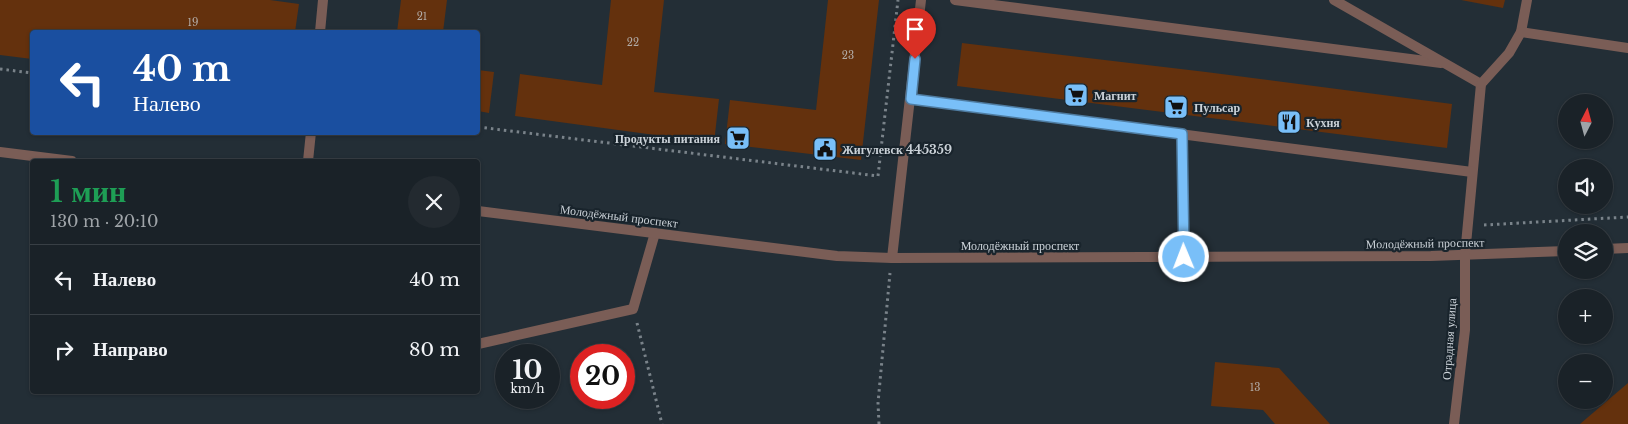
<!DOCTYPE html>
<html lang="ru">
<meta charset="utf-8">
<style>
:root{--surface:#1a2228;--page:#232a30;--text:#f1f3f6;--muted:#9fa4a8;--line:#383f45}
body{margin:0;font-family:"Libre Baskerville",serif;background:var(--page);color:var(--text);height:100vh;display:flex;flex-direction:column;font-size:19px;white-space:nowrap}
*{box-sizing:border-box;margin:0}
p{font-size:16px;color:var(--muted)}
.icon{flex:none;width:28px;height:28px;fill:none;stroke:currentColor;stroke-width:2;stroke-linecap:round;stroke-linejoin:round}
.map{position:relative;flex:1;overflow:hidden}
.panel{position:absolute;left:30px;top:159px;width:450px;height:235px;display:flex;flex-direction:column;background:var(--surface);border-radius:5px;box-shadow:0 1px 4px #0004,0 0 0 1px var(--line)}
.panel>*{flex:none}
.top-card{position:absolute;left:30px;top:30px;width:450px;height:105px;border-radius:5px;box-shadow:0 1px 4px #0004,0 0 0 1px var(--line);background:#1a4fa0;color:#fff;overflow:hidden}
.needle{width:32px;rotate:6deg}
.controls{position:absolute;left:1558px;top:94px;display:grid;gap:10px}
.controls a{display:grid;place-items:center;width:55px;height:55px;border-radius:50%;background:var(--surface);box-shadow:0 1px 4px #0004,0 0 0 1px var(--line);font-size:25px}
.speed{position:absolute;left:495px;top:344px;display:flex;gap:10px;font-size:25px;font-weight:700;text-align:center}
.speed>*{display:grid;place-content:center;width:65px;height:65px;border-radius:50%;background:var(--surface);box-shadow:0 1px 4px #0004,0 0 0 1px var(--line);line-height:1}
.speed small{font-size:12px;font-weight:400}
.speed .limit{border:8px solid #d22;background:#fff;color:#111}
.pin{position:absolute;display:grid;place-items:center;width:42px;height:42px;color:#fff;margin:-51px -21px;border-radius:50% 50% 50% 0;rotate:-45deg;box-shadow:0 0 5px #0007}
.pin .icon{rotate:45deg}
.me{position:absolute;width:55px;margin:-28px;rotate:359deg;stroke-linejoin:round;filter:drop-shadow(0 0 4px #0008)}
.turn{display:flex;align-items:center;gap:18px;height:105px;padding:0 20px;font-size:22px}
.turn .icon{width:65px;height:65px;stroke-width:2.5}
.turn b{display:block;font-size:35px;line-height:42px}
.round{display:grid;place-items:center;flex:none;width:52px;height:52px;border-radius:26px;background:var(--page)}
.overview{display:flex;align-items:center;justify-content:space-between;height:85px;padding:0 20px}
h1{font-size:30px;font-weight:600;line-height:38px;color:#1e9e55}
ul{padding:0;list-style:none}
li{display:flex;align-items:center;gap:15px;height:70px;padding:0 20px;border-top:1px solid var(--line)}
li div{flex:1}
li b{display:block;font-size:19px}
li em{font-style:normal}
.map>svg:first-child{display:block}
.building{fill:#64310d}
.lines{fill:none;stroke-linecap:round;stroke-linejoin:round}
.path{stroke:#7a838a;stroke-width:3;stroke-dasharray:2.5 4;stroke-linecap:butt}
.service{stroke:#7a5d56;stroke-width:10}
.minor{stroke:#7a5d56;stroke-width:10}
.route-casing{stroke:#4f7ca1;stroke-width:12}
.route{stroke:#79bff8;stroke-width:9}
.labels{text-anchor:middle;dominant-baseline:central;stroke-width:4.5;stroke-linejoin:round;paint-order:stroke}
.number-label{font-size:10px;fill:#b1aaa5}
.poi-label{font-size:12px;font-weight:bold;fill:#cbd2d8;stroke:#19242c;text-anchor:start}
.street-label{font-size:12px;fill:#cbd2d8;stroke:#19242c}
</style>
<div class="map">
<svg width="1628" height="424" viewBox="0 0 1628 424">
<rect width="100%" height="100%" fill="#232e36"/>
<g class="building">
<polygon points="0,0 270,0 299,4 295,32 32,32 32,59 0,55"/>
<polygon points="401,0 447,0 443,32 397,32"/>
<polygon points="611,0 664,0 654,92 719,99 714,143 515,116 520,74 602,85"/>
<polygon points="828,0 879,0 861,160 725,144 730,100 816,110"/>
<polygon points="1461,0 1505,0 1503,8"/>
<polygon points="962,43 1206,72 1452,104 1447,148 957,86"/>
<polygon points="478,70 494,72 489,113 478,111"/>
<polygon points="1215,362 1279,368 1330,424 1275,424 1263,410 1211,406"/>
<polygon points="1628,383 1628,424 1580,424"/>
</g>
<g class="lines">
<g class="path">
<polyline points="0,69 32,73"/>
<polyline points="478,127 878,176 898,0"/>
<polyline points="1484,225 1628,217"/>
<polyline points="637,323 662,424"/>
<polyline points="879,424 878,403 890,273"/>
</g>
<g class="service">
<polyline points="955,0 1441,63"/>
<polyline points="1334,0 1481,84 1465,255"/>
<polyline points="320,32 323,0"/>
<polyline points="1521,32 1527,0"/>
<polyline points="1481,84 1509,53 1521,32 1628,48"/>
<polyline points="911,99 1472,172"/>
<polyline points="1182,134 1184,257"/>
<polyline points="308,161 311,132"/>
<polyline points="892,258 921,0"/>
<polyline points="478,344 633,309 655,233"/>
</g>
<g class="minor">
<polyline points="0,152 72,161"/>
<polyline points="478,211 837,256 892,258 1431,256 1566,251"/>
<polyline points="1604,249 1628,248"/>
<polyline points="1454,424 1465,330 1465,255"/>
</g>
</g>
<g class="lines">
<g class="route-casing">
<polyline id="route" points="915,59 911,99 1182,134 1184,257"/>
</g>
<use href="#route" class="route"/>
</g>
<defs>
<g id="supermarket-square" transform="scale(1.25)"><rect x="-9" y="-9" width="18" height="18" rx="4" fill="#79bff8" stroke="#19242c"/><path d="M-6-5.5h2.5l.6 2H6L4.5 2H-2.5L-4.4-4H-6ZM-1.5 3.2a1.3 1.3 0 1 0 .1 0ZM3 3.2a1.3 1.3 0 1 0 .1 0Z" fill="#111"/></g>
<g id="restaurant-square" transform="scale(1.25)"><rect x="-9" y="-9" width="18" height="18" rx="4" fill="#79bff8" stroke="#19242c"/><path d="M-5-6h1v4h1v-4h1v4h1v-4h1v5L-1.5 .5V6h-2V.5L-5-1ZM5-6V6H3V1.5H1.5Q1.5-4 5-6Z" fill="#111"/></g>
<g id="civic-square" transform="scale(1.25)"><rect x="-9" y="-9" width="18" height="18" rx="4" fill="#79bff8" stroke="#19242c"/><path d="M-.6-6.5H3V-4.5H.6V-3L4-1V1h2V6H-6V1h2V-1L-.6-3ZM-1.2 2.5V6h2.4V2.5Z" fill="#111"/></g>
</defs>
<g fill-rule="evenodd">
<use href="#supermarket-square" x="1076" y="95"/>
<use href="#supermarket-square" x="1176" y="107"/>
<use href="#restaurant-square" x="1289" y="122"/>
<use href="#supermarket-square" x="738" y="138"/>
<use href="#civic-square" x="825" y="149"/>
</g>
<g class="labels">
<g class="number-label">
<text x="422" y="16">21</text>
<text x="193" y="22">19</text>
<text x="633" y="42">22</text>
<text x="848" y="55">23</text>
<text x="1255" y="387">13</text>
</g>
<g class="poi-label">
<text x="1094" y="95">Магнит</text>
<text x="1194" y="107">Пульсар</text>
<text x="1306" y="122">Кухня</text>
<text x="720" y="138" text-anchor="end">Продукты питания</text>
<text x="842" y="149">Жигулевск 445359</text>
</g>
<g class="street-label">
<text transform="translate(619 216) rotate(7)">Молодёжный проспект</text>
<text transform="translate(1425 243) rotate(-1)">Молодёжный проспект</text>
<text x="1020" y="245">Молодёжный проспект</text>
<text transform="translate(1449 339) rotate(-86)">Отрадная улица</text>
</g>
</g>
</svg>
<div class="controls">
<a><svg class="needle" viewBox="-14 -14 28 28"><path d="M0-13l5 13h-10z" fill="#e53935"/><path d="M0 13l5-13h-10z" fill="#9fa4a8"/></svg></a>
<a><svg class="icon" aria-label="sound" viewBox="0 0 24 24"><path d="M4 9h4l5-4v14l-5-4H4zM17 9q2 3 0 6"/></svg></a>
<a><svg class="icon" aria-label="layers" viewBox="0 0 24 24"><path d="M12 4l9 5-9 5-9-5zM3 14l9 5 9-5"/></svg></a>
<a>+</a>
<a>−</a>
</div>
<div class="speed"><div>10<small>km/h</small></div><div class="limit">20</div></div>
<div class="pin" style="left:915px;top:59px;background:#d93025"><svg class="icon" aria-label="arrive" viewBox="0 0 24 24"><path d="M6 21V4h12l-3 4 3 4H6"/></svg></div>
<svg class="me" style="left:1184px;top:257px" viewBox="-20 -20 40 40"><circle r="17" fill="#79bff8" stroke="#fff" stroke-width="3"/><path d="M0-11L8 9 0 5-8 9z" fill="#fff"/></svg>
<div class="top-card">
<div class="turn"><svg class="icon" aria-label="left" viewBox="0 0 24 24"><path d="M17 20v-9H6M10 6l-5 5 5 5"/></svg><div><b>40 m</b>Налево</div></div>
</div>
<section class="panel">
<div class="overview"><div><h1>1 мин</h1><p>130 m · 20:10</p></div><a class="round"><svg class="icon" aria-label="close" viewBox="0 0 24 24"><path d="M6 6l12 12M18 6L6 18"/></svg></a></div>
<ul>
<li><svg class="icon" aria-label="left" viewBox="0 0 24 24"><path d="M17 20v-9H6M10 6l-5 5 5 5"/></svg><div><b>Налево</b></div><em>40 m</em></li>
<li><svg class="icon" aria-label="right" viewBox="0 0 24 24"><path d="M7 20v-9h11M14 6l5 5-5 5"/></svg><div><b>Направо</b></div><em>80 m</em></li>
</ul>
</section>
</div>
